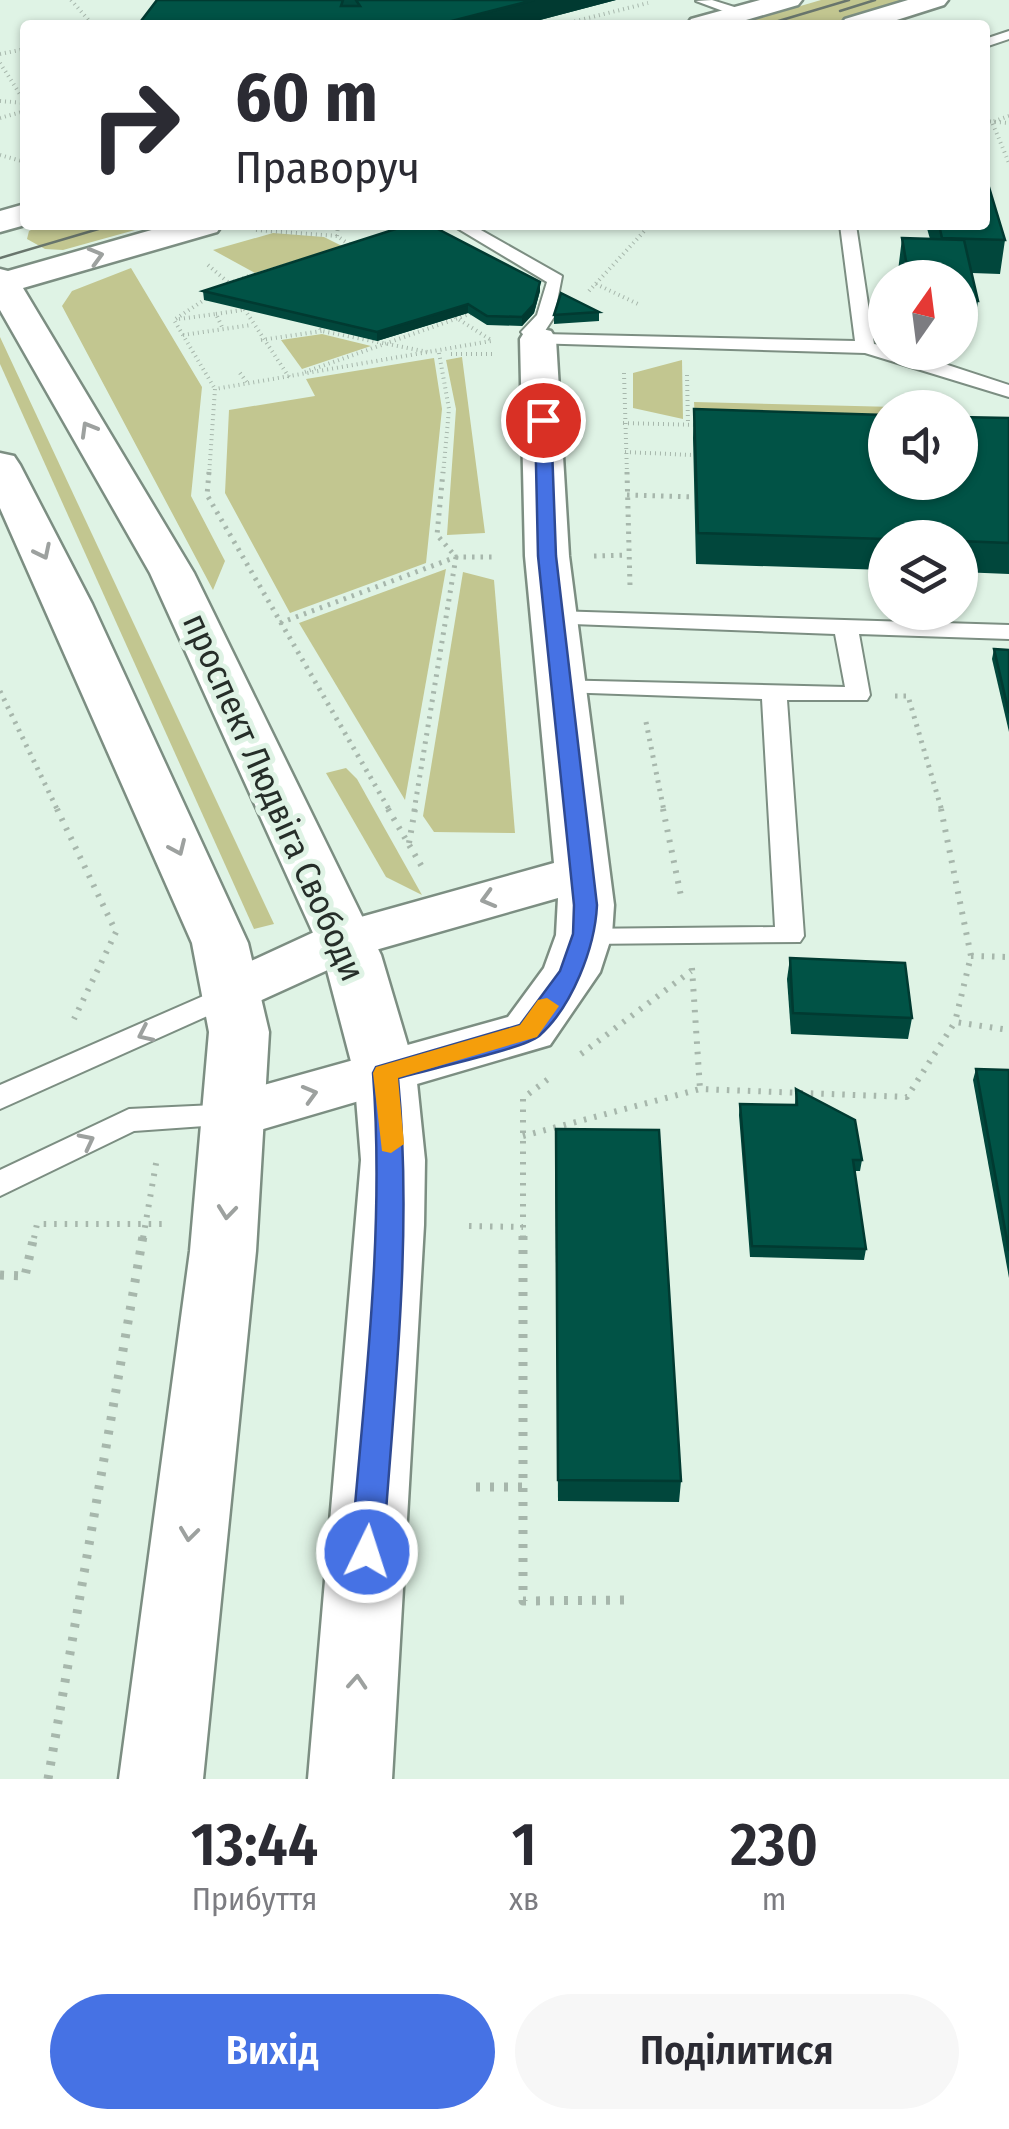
<!DOCTYPE html>
<html lang="uk">
<meta charset="utf-8">
<style>
:root{--surface:#fff;--page:#f7f7f7;--text:#2b2b33;--muted:#7c7c81;--accent:#4672e4}
body{margin:0;font-family:"Fira Sans Condensed",sans-serif;background:var(--page);color:var(--text);height:100vh;display:flex;flex-direction:column;font-size:38px;white-space:nowrap}
*{box-sizing:border-box;margin:0}
p{font-size:32px;color:var(--muted)}
.icon{flex:none;width:55px;height:55px;fill:none;stroke:currentColor;stroke-width:2;stroke-linecap:round;stroke-linejoin:round}
.map{position:relative;height:1779px;overflow:hidden}
.side{display:flex;flex-direction:column;background:var(--surface);flex:1}
.side>*{flex:none}
.top-card{position:absolute;left:20px;top:20px;width:970px;height:210px;border-radius:10px;box-shadow:0 2px 8px #0004;background:#fff;color:var(--text);overflow:hidden}
.needle{width:65px;rotate:14deg}
.buttons{position:absolute;left:868px;top:260px;display:grid;gap:20px}
.buttons a{display:grid;place-items:center;width:110px;height:110px;border-radius:50%;background:var(--surface);box-shadow:0 2px 8px #0004;font-size:50px}
.pin{position:absolute;display:grid;place-items:center;width:85px;height:85px;color:#fff;margin:-42px;border:5px solid #fff;border-radius:50%;box-shadow:0 2px 10px #0007}
.me{position:absolute;width:110px;margin:-55px;rotate:4deg;stroke-linejoin:round;filter:drop-shadow(0 0 8px #0008)}
.turn{display:flex;align-items:center;gap:35px;height:210px;padding:0 50px;font-size:45px}
.turn .icon{width:130px;height:130px;stroke-width:2.5}
.turn b{display:block;font-size:70px;line-height:85px}
.eta{display:flex;justify-content:space-evenly;align-items:center;height:170px;text-align:center}
.eta b{font-size:60px;font-weight:600;line-height:70px}
.button{display:flex;gap:20px;margin-top:auto;padding:20px 50px}
.button a{flex:1;height:115px;border-radius:60px;background:var(--accent);color:#fff;font-size:40px;font-weight:600;line-height:115px;text-align:center}
.button a+a{background:var(--page);color:var(--text)}
.map>svg:first-child{display:block}
.green{fill:#c2c690}
.lines{fill:none;stroke-linecap:round;stroke-linejoin:round}
.service-casing{stroke:#7c8e82;stroke-width:4}
.minor-casing{stroke:#7c8e82;stroke-width:5}
.secondary-casing{stroke:#7c8e82;stroke-width:5}
.path-far3{stroke:#a7b7ac;stroke-width:4;stroke-dasharray:1 4;stroke-linecap:butt}
.path-far2{stroke:#a7b7ac;stroke-width:5;stroke-dasharray:2.5 6;stroke-linecap:butt}
.path-far1{stroke:#a7b7ac;stroke-width:6;stroke-dasharray:2.5 8;stroke-linecap:butt}
.path{stroke:#a7b7ac;stroke-width:9;stroke-dasharray:4 10;stroke-linecap:butt}
.service{fill:#fff;fill-rule:evenodd}
.minor{fill:#fff;fill-rule:evenodd}
.secondary{fill:#fff;fill-rule:evenodd}
.tram{stroke:#68756c;stroke-width:2.5}
.wall{fill:#01473c}
.shaded-wall{fill:#013a31}
.building{fill:#015346;stroke:#013a31;stroke-width:2.5}
.oneway{stroke:#9da19f}
.route{fill:#4672e4;stroke:#2e4a94;stroke-width:2.5}
.slow{fill:#f59e0b}
.labels{text-anchor:middle;dominant-baseline:central;stroke-width:10;stroke-linejoin:round;paint-order:stroke}
.street-label{font-size:35px;fill:#262e29;stroke:#dff3e5}
</style>
<div class="map">
<svg width="1009" height="1779" viewBox="0 0 1009 1779">
<rect width="100%" height="100%" fill="#dff3e5"/>
<g class="green">
<polygon points="821,0 907,0 825,25 736,25"/>
<polygon points="41,225 127,225 135,230 63,250 45,249 27,239 29,231"/>
<polygon points="273,233 324,237 342,246 255,273 213,250"/>
<polygon points="131,268 202,387 191,496 225,561 213,590 62,306 72,291"/>
<polygon points="322,334 371,346 302,369 281,340"/>
<polygon points="0,337 274,924 254,929 0,364"/>
<polygon points="462,357 485,533 447,535 456,409 446,360"/>
<polygon points="434,358 442,409 426,563 290,613 225,493 229,410 315,396 306,379"/>
<polygon points="682,360 683,419 633,408 633,373"/>
<polygon points="694,402 896,407 885,408 885,424 695,419"/>
<polygon points="446,569 405,800 299,623"/>
<polygon points="463,572 494,580 515,833 434,832 423,816"/>
<polygon points="346,768 357,779 422,895 386,877 326,773"/>
</g>
<g class="lines">
<g class="service-casing">
<g id="service">
<polygon points="712,0 747,11 749,14 742,18 696,1"/>
<polygon points="1009,31 1009,39 985,47 985,39"/>
<polygon points="452,225 472,225 562,276 554,317 543,334 855,341 840,225 856,225 874,344 885,346 885,352 908,352 1009,385 1009,397 865,353 531,343 521,332 537,315 547,282"/>
<polygon points="554,611 1009,625 1009,639 859,634 870,695 867,700 787,700 804,936 800,942 584,944 574,941 570,935 574,929 775,927 762,699 561,692 549,685 552,680 845,687 835,634 546,623 546,613"/>
<polygon points="233,983 243,986 248,993 243,1000 0,1109 0,1085"/>
<polygon points="236,1104 247,1107 252,1115 247,1123 134,1131 0,1196 0,1170 129,1109"/>
</g>
</g>
<g class="minor-casing">
<polygon id="minor" points="538,328 551,331 556,339 569,556 614,905 612,935 600,972 550,1045 236,1137 214,1131 205,1115 214,1099 508,1017 544,968 556,935 558,898 365,953 233,1013 212,1007 204,993 212,979 325,927 554,863 525,556 520,339 525,331"/>
</g>
<g class="secondary-casing">
<g id="secondary">
<polygon points="760,0 802,0 798,5 729,25 687,25 691,19"/>
<polygon points="908,0 948,0 944,5 881,25 841,25 845,19"/>
<polygon points="25,204 25,225 0,232 0,211"/>
<polygon points="169,225 222,225 217,232 23,288 194,573 381,955 416,1073 425,1160 424,1225 392,1779 308,1779 361,1160 354,1073 323,955 150,573 0,310 0,269 8,271"/>
<polygon points="0,453 14,456 20,465 92,604 248,943 269,1032 256,1251 203,1779 119,1779 190,1251 209,1032 192,943 0,508"/>
</g>
</g>
<g class="path-far3">
<polyline points="71,0 93,25"/>
<polyline points="560,25 648,3"/>
<polyline points="0,54 25,49"/>
<polyline points="0,63 25,102"/>
<polyline points="0,101 25,103"/>
<polyline points="1009,116 992,122 1009,163"/>
<polyline points="0,118 25,111"/>
<polyline points="985,121 1009,123"/>
<polyline points="0,155 25,162"/>
<polyline points="256,230 337,236 353,247"/>
<polyline points="337,236 338,225"/>
<polyline points="208,265 229,283"/>
<polyline points="596,284 640,305"/>
<polyline points="235,290 232,282 249,276"/>
<polyline points="589,291 650,225"/>
<polyline points="210,296 174,320 215,389"/>
<polyline points="239,301 289,377"/>
<polyline points="216,314 242,310"/>
<polyline points="455,317 491,340"/>
<polyline points="179,319 216,314 223,329"/>
<polyline points="317,324 322,331 428,352"/>
<polyline points="183,335 251,325"/>
<polyline points="261,340 322,331"/>
<polyline points="439,353 449,409 443,475"/>
<polyline points="451,354 493,354"/>
<polyline points="305,372 478,311"/>
<polyline points="240,373 248,384"/>
<polyline points="624,373 627,475"/>
<polyline points="687,375 688,424"/>
<polyline points="623,423 699,425"/>
<polyline points="625,452 693,455"/>
<polyline points="209,475 215,389 491,341"/>
</g>
<g class="path-far2">
<polyline points="209,472 207,495 390,811"/>
<polyline points="627,472 630,586"/>
<polyline points="627,495 694,497"/>
<polyline points="594,556 628,555"/>
<polyline points="280,623 456,557 496,557"/>
<polyline points="0,691 58,811"/>
<polyline points="895,696 908,696 942,811"/>
<polyline points="646,722 664,811"/>
<polyline points="414,811 456,557 437,535 443,472"/>
</g>
<g class="path-far1">
<polyline points="57,809 116,932 74,1019"/>
<polyline points="388,809 425,872"/>
<polyline points="663,809 682,901"/>
<polyline points="941,809 971,956 955,1022"/>
<polyline points="409,843 415,809"/>
<polyline points="971,956 1009,957"/>
<polyline points="692,968 700,1089"/>
<polyline points="581,1054 691,971"/>
<polyline points="523,1136 700,1089 907,1097 955,1022 1009,1030"/>
<polyline points="469,1226 523,1227"/>
<polyline points="34,1238 37,1224 162,1224"/>
<polyline points="143,1238 157,1158"/>
<polyline points="523,1238 523,1098 551,1077"/>
</g>
<g class="path">
<polyline points="523,1236 523,1601 630,1600"/>
<polyline points="0,1275 25,1276 34,1236"/>
<polyline points="476,1487 523,1487"/>
<polyline points="48,1779 143,1236"/>
</g>
<use href="#service" class="service"/>
<use href="#minor" class="minor"/>
<use href="#secondary" class="secondary"/>
<g class="tram">
<polyline points="840,11 875,0"/>
<polyline points="765,25 849,0"/>
<polyline points="0,258 112,225"/>
</g>
</g>
<g class="wall">
<polygon points="157,0 616,0 521,25 138,25"/>
<polygon points="926,225 985,225 1005,240 1000,274 972,273 978,301 973,334 960,334 960,278 899,278 898,271 902,238 930,239"/>
<polygon points="203,291 540,291 534,313 522,326 487,325 468,313 377,341 204,300"/>
<polygon points="599,312 599,321 554,324 554,315"/>
<polygon points="694,409 1009,418 1009,574 960,572 960,538 885,538 885,570 696,564 693,438"/>
<polygon points="994,649 1009,650 1009,732 992,659"/>
<polygon points="790,958 912,1018 908,1039 791,1034 787,979"/>
<polygon points="976,1069 1009,1070 1009,1278 973,1080"/>
<polygon points="796,1089 862,1160 860,1171 855,1171 866,1249 864,1260 750,1257 739,1115 740,1104 795,1105"/>
<polygon points="555,1149 681,1481 679,1502 558,1501"/>
</g>
<g class="shaded-wall">
<polygon points="534,0 616,0 521,25 436,25"/>
<polygon points="540,282 540,291 534,313 522,326 522,317"/>
<polygon points="468,304 468,313 377,341 377,332"/>
</g>
<g class="building">
<polygon points="157,0 343,0 341,6 360,6 356,0 534,0 436,25 138,25"/>
<polygon points="985,174 1005,240 942,238 939,225 985,225"/>
<polygon points="408,225 430,225 540,282 534,304 522,317 487,316 468,304 377,332 203,291"/>
<polygon points="902,238 964,240 978,301 960,300 960,278 909,278"/>
<polygon points="561,293 599,312 554,315"/>
<polygon points="694,409 885,415 885,482 960,482 960,417 1009,418 1009,543 960,541 960,538 885,538 885,539 698,533"/>
<polygon points="994,649 1009,650 1009,713"/>
<polygon points="790,958 905,963 912,1018 793,1013"/>
<polygon points="976,1069 1009,1070 1009,1251"/>
<polygon points="796,1089 855,1120 862,1160 853,1160 866,1249 752,1246 740,1104 797,1105"/>
<polygon points="556,1129 659,1130 681,1481 558,1480"/>
</g>
<defs><path id="oneway-chevron" d="M-2-3.5L2.5 0L-2 3.5" fill="none" stroke-width="1.6" stroke-linecap="round" stroke-linejoin="round" transform="scale(2.5)"/></defs>
<g class="oneway">
<use href="#oneway-chevron" transform="translate(96 256) rotate(-16)"/>
<use href="#oneway-chevron" transform="translate(88 429) rotate(-120)"/>
<use href="#oneway-chevron" transform="translate(43 552) rotate(64)"/>
<use href="#oneway-chevron" transform="translate(178 848) rotate(66)"/>
<use href="#oneway-chevron" transform="translate(488 899) rotate(164)"/>
<use href="#oneway-chevron" transform="translate(145 1034) rotate(155)"/>
<use href="#oneway-chevron" transform="translate(310 1094) rotate(-16)"/>
<use href="#oneway-chevron" transform="translate(87 1141) rotate(-27)"/>
<use href="#oneway-chevron" transform="translate(227 1212) rotate(96)"/>
<use href="#oneway-chevron" transform="translate(189 1534) rotate(97)"/>
<use href="#oneway-chevron" transform="translate(357 1682) rotate(-86)"/>
</g>
<path class="route" d="M 543,415 L 551,420 L 556,556 L 597,905 C 595,948 572,1007 539,1036 C 523,1049 425,1070 398,1078 C 413,1236 394,1394 383,1552 L 378,1562 L 367,1566 L 356,1562 L 351,1552 C 364,1392 385,1233 373,1073 L 376,1067 L 520,1025 L 560,971 L 573,934 L 574,905 L 538,556 L 535,420 Z"/>
<polygon class="slow" points="547,998 559,1006 537,1037 398,1078 404,1144 391,1153 382,1151 373,1073 376,1067 520,1025 538,1000"/>
<g class="labels">
<g class="street-label">
<text transform="translate(274 797) rotate(66)">проспект Людвіга Свободи</text>
</g>
</g>
</svg>
<div class="buttons">
<a><svg class="needle" viewBox="-14 -14 28 28"><path d="M0-13l5 13h-10z" fill="#e53935"/><path d="M0 13l5-13h-10z" fill="#7c7c81"/></svg></a>
<a><svg class="icon" aria-label="sound" viewBox="0 0 24 24"><path d="M4 9h4l5-4v14l-5-4H4zM17 9q2 3 0 6"/></svg></a>
<a><svg class="icon" aria-label="layers" viewBox="0 0 24 24"><path d="M12 4l9 5-9 5-9-5zM3 14l9 5 9-5"/></svg></a>
</div>
<div class="pin" style="left:543px;top:420px;background:#d93025"><svg class="icon" aria-label="arrive" viewBox="0 0 24 24"><path d="M6 21V4h12l-3 4 3 4H6"/></svg></div>
<svg class="me" style="left:367px;top:1552px" viewBox="-20 -20 40 40"><circle r="17" fill="#4672e4" stroke="#fff" stroke-width="3"/><path d="M0-11L8 9 0 5-8 9z" fill="#fff"/></svg>
<div class="top-card">
<div class="turn"><svg class="icon" aria-label="right" viewBox="0 0 24 24"><path d="M7 20v-9h11M14 6l5 5-5 5"/></svg><div><b>60 m</b>Праворуч</div></div>
</div>
</div>
<section class="side">
<div class="eta">
<div><b>13:44</b><p>Прибуття</p></div>
<div><b>1</b><p>хв</p></div>
<div><b>230</b><p>m</p></div>
</div>
<div class="button"><a>Вихід</a><a>Поділитися</a></div>
</section>
